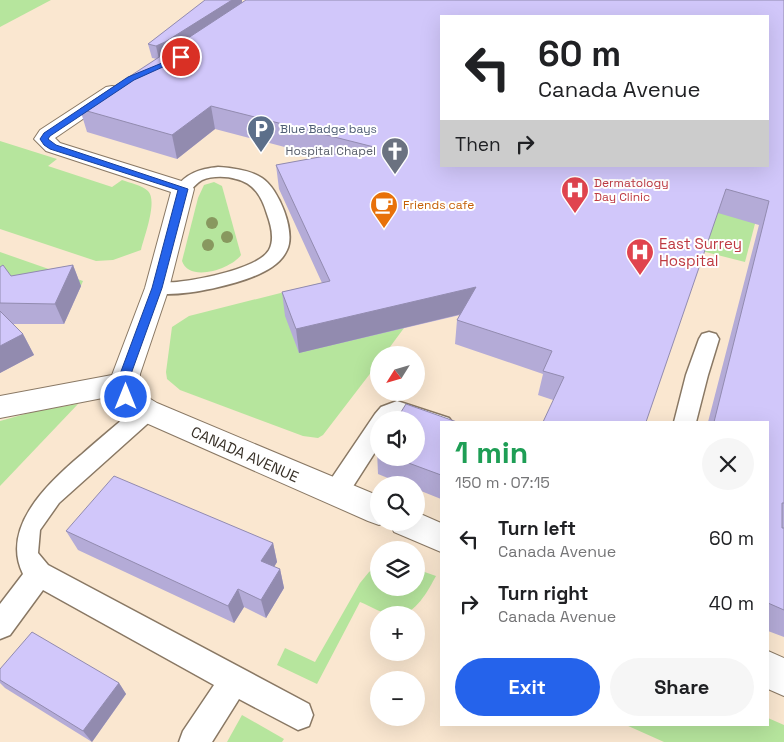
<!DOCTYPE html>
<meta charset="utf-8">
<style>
:root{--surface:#fff;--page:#f6f6f6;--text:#202124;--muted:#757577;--accent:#2563eb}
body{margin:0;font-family:"Space Grotesk",sans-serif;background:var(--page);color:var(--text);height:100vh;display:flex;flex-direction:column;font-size:19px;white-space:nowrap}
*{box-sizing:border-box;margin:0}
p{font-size:16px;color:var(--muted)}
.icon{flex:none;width:28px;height:28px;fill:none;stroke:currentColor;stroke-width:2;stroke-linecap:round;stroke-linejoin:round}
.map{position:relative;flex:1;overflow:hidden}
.panel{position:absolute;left:440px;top:421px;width:329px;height:305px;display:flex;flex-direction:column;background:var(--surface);border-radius:0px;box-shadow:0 5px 20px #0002}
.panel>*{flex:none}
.top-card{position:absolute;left:440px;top:15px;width:329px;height:152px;border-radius:0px;box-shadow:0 5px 20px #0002;background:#fff;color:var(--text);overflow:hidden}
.needle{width:32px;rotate:233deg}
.controls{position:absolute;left:370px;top:346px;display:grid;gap:10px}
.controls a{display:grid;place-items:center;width:55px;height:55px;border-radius:50%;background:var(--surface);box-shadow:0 5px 20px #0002;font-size:25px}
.pin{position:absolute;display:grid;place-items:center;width:42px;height:42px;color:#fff;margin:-21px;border:2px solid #fff;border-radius:50%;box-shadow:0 1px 5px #0007}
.me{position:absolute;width:55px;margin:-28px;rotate:0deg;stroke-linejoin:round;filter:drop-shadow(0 0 4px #0008)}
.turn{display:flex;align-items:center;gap:18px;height:105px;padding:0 15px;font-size:22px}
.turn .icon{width:65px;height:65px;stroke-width:2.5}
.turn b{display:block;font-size:35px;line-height:42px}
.then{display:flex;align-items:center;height:48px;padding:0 15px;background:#0003;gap:10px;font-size:19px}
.round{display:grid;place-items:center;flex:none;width:52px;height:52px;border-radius:26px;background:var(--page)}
.summary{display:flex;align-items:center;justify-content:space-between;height:85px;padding:0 15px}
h1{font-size:30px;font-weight:600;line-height:38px;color:#1e9e55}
.action{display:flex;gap:10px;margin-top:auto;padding:10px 15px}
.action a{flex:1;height:58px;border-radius:30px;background:var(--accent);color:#fff;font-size:20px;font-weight:600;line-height:58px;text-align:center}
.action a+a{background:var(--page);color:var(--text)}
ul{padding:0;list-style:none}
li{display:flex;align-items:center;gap:15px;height:65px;padding:0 15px}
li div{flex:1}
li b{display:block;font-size:19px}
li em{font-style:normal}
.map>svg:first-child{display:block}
.green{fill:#b6e59d}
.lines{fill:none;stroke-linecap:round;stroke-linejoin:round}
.lane-casing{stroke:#897864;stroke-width:3}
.street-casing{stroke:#897864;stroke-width:2}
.lane{fill:#fff;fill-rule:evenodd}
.street{fill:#fff;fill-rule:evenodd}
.tree{fill:#88985f}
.wall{fill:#b4abd7}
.shaded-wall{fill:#928baf}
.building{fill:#d1c7fa;stroke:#928baf;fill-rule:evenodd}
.route{fill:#2563eb;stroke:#184099}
.labels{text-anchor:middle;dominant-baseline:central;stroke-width:4;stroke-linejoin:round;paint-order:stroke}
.far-service-label{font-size:12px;fill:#4e5e75;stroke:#fff;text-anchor:start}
.far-worship-label{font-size:12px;fill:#5b616d;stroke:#fff;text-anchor:end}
.far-health-label{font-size:12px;fill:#be3a42;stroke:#fff;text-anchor:start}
.far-food-label{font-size:12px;fill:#c56008;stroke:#fff;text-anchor:start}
.health-label{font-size:15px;fill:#be3a42;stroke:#fff;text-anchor:start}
.street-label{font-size:15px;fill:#383128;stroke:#fff}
</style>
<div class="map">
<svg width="784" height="742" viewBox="0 0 784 742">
<rect width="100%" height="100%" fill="#fae7d0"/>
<g class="green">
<polygon points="0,0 51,0 0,27"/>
<path d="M 0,141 L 57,159 L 48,166 L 112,187 L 122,180 C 130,183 142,185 148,191 C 158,201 144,237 141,250 L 113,260 L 96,261 L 0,229 Z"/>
<path d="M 214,182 L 222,186 L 241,255 C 231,269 189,283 182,261 L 198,198 L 204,185 Z"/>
<polygon points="659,191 757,216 745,262 678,245"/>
<polygon points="0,252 83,281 79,290 0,292"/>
<polygon points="320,283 339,304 404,328 384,355 379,355 379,362 323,435 318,438 303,436 180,390 167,379 166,372 172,327 189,316"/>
<polygon points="78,404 0,486 0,421 36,411"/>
<path d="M 379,565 L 379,588 L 416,588 L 416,569 L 436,576 C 427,592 413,621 389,614 C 379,612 370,606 360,602 L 317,684 L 277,665 L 285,648 L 315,662 L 360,583 L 369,572 Z"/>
<polygon points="242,715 284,739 282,742 227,742"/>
<polygon points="768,718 784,725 784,742 664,742 626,725 768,725"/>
</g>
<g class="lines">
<g class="lane-casing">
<g id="lane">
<path d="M 218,167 C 233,168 250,170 262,178 C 279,189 296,232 287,250 C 284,257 278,263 272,267 C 249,283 177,300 150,292 L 147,288 L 150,284 C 159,281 168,283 177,282 C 197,280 258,269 269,250 C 275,239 271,225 267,214 C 262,197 254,183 236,179 C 226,176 212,176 202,180 C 192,186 190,196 177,193 L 175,189 C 186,173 200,169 218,167 Z"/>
<polygon points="709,332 716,334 719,339 708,375 696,422 674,422 686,375 699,339 702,334"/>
<polygon points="397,401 449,418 452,422 441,422 441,433 416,425 416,420 379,420 379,446 345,499 336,502 327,499 324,492 327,485 375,414 381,407"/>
<path d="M 147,402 L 155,405 L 158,411 L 155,417 L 59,503 L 40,530 L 38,553 L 48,565 L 309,704 L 313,715 L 309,726 L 298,730 L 239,699 L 212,742 L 179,742 L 183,731 L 214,685 L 43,590 L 10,635 L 0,639 L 0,604 L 23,574 C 0,527 49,482 81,455 C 100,438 120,422 139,405 Z"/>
</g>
</g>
<g class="street-casing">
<g id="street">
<polygon points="112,86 118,87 121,91 118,95 55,138 60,143 191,184 194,189 169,288 140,374 139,392 157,403 379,496 379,522 385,522 379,525 368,521 137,419 121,409 113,396 0,418 0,396 112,375 145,288 171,192 46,151 34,139 40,130 106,87"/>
<polygon points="416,512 441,523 441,552 394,532 389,522 416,522"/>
<polygon points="768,651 784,658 784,696 768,689"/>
</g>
</g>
<use href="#lane" class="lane"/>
<use href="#street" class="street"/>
</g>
<g class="tree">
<circle cx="212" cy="223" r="6"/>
<circle cx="227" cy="237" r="6"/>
<circle cx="208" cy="245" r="6"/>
</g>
<g class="wall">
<polygon points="206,0 242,0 242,3 784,0 784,637 768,631 768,422 708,422 759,225 718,213 553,400 538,395 543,374 455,344 457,320 460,315 299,353 285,316 282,292 322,283 279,189 276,165 323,157 215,129 177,159 87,132 80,109 157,59 152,58 148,44"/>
<polygon points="73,265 81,286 64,324 13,324 23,334 34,355 0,373 0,267 11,276"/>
<polygon points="441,422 441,499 416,489 416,485 405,485 378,474 377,450 379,448 379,458 416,458"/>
<polygon points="66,531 273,543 277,562 274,567 280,569 284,588 266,618 244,607 234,623 78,550"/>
<polygon points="0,669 119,683 126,694 92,742 5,688 0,683"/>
</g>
<g class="shaded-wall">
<polygon points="232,0 242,0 242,7 159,59 156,46"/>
<polygon points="211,106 215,129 177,159 172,135"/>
<polygon points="73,265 81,286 64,324 55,304"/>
<polygon points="476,287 474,311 299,353 296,329"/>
<polygon points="23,334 34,355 0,373 0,346"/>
<polygon points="273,543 277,562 266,580 261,561"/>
<polygon points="280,569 284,588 266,618 261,600"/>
<polygon points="238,589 244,607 234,623 228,606"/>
<polygon points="119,683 126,694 92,742 83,731"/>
</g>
<g class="building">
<polygon points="205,0 232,0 165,42 156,46 148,44"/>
<path d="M 246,0 L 784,0 L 784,503 L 782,503 L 782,528 L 784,528 L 784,610 L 768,603 L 768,422 L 714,422 L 769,201 L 726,189 L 646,422 L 543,422 L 564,377 L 543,371 L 552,351 L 457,320 L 476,287 L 296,329 L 282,292 L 330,281 L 276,165 L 374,147 L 211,106 L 172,135 L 80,109 ZM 441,16 L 768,16 L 768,166 L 441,166 Z"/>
<polygon points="3,265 11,276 73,265 55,304 0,303 0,267"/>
<polygon points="0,311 23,334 0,346"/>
<polygon points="406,404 457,422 441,422 441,475 395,458 416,458 416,420 396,420"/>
<polygon points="114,476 273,543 261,561 280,569 261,600 238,589 228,606 66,531"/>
<polygon points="32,632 119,683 83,731 0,680 0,669"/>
</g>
<polygon class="route" points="179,56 185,57 134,80 50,136 48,139 56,145 188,189 162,288 131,374 130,383 132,397 126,401 120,397 118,383 120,374 152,288 178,190 50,149 44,145 40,139 44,133 128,77"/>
<defs>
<g id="parking-pin" transform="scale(1.4375)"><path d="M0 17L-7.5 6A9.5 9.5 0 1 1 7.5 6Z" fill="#5c6f8a" stroke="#fff"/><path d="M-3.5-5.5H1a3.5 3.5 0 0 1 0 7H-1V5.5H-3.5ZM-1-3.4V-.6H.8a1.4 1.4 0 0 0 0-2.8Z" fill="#fff"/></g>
<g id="church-pin" transform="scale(1.4375)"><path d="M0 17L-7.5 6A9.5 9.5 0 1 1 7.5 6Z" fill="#6b7280" stroke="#fff"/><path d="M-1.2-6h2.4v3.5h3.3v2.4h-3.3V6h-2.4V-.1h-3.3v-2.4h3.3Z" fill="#fff"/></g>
<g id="hospital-pin" transform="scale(1.4375)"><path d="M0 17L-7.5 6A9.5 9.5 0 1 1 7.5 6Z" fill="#e0444e" stroke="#fff"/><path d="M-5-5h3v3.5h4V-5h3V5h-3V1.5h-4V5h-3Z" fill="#fff"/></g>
<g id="cafe-pin" transform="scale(1.4375)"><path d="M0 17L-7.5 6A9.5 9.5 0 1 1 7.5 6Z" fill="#e8710a" stroke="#fff"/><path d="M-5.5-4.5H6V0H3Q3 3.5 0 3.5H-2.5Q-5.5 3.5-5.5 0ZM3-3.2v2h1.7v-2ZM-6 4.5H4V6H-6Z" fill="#fff"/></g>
</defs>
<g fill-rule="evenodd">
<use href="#parking-pin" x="261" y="129"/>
<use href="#church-pin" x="395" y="151"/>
<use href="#hospital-pin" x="575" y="190"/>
<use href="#cafe-pin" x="384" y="205"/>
<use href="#hospital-pin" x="640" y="252"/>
</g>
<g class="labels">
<g class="far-service-label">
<text x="280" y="129">Blue Badge bays</text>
</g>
<g class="far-worship-label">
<text x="376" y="151">Hospital Chapel</text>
</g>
<g class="far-health-label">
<text x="594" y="183">Dermatology<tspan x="594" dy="14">Day Clinic</tspan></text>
</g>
<g class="far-food-label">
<text x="403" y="205">Friends cafe</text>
</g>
<g class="health-label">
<text x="659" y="243">East Surrey<tspan x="659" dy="17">Hospital</tspan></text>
</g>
<g class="street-label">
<text transform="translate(245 454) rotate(24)">CANADA AVENUE</text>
</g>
</g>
</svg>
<div class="controls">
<a><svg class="needle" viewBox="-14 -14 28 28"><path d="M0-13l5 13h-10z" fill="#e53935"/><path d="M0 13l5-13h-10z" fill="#757577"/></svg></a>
<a><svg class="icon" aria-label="sound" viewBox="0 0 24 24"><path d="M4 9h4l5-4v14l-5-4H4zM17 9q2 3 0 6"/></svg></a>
<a><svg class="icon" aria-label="search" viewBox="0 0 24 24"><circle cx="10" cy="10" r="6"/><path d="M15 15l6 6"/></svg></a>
<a><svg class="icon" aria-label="layers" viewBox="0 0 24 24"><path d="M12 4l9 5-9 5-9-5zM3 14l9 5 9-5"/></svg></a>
<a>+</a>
<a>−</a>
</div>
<div class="pin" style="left:181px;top:57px;background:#d93025"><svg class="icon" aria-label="arrive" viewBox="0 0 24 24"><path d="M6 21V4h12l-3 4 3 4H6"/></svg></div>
<svg class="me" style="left:126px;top:397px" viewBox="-20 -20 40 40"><circle r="17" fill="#2563eb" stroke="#fff" stroke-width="3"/><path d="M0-11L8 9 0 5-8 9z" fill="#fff"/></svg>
<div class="top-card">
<div class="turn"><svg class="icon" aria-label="left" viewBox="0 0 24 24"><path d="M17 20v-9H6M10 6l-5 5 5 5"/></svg><div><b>60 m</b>Canada Avenue</div></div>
<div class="then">Then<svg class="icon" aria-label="right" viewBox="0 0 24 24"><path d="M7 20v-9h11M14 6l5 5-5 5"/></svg></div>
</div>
<section class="panel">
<div class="summary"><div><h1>1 min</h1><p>150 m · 07:15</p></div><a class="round"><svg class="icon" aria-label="close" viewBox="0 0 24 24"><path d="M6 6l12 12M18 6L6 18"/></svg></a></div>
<ul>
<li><svg class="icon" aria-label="left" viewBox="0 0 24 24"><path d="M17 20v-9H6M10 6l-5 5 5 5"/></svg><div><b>Turn left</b><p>Canada Avenue</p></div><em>60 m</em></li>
<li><svg class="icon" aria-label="right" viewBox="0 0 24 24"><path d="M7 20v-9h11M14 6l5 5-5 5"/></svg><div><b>Turn right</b><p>Canada Avenue</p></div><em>40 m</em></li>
</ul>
<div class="action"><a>Exit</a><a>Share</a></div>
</section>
</div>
